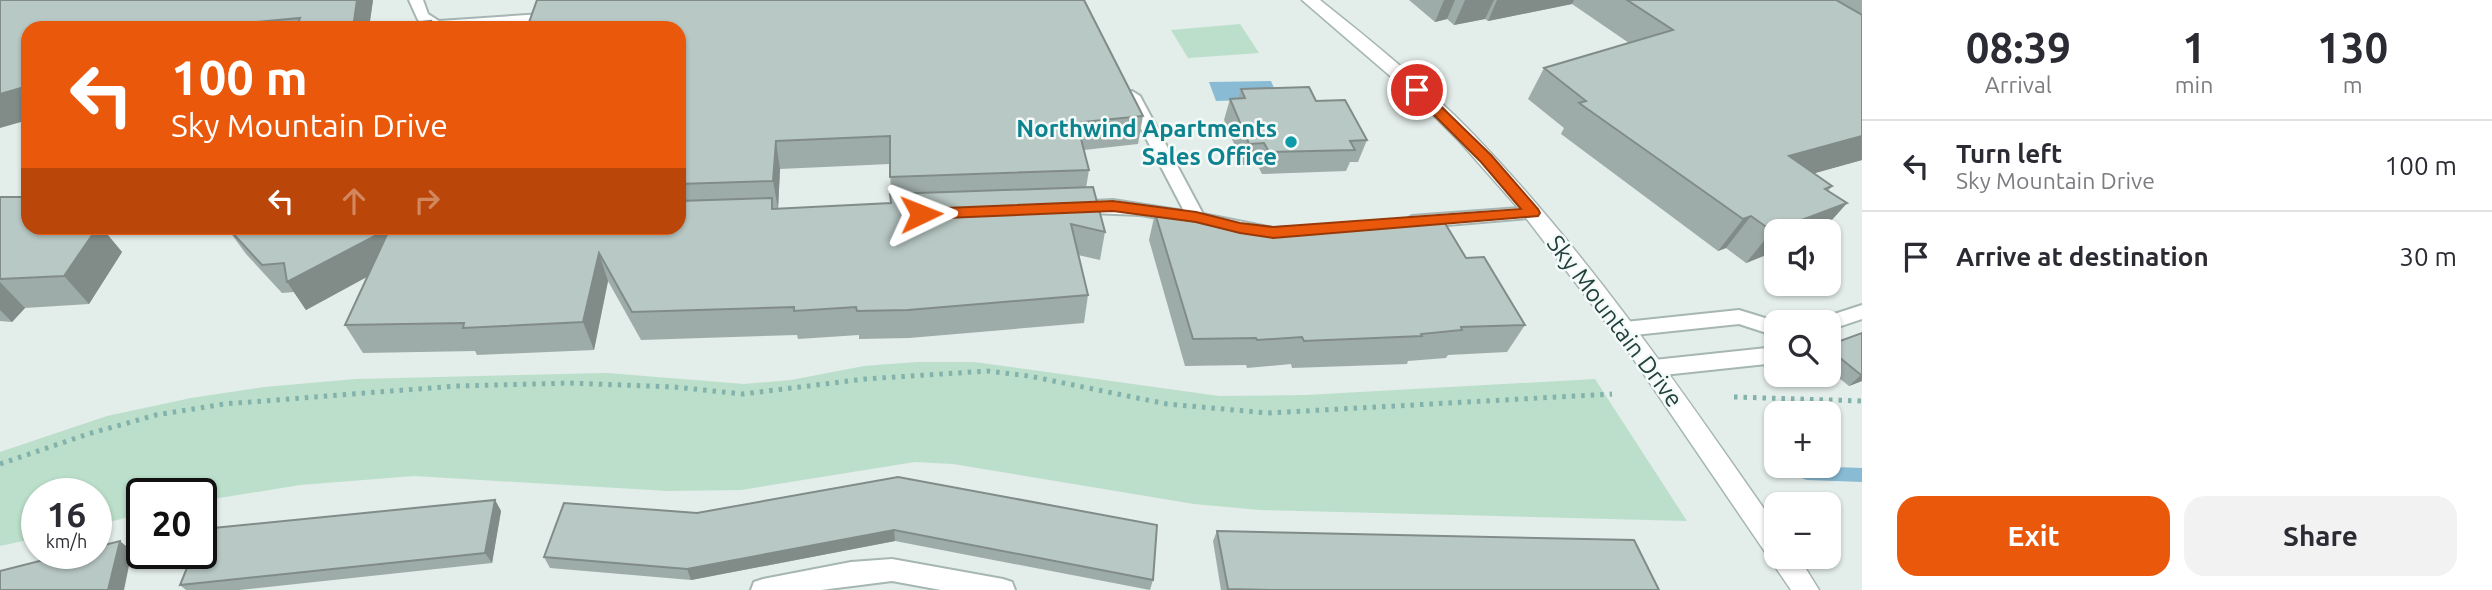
<!DOCTYPE html>
<meta charset="utf-8">
<style>
:root{--surface:#fff;--page:#f2f2f3;--text:#2b2b33;--muted:#7c7c81;--line:#e1e1e2;--accent:#ea580c}
body{margin:0;font-family:Ubuntu,sans-serif;background:var(--page);color:var(--text);height:100vh;display:flex;flex-direction:column;font-size:26px;white-space:nowrap}
*{box-sizing:border-box;margin:0}
p{font-size:23px;color:var(--muted)}
.icon{flex:none;width:38px;height:38px;fill:none;stroke:currentColor;stroke-width:2;stroke-linecap:round;stroke-linejoin:round}
.map{position:relative;flex:1;overflow:hidden}
.panel{display:flex;flex-direction:column;background:var(--surface);width:630px}
.panel>*{flex:none}
.top-card{position:absolute;left:21px;top:21px;width:665px;height:214px;border-radius:21px;box-shadow:0 2px 5px #0004;background:#ea580c;color:#fff;overflow:hidden}
.tools{position:absolute;left:1764px;top:219px;display:grid;gap:14px}
.tools a{display:grid;place-items:center;width:77px;height:77px;border-radius:14px;background:var(--surface);box-shadow:0 2px 5px #0004;font-size:35px}
.speed{position:absolute;left:21px;top:478px;display:flex;gap:14px;font-size:35px;font-weight:700;text-align:center}
.speed>*{display:grid;place-content:center;width:91px;height:91px;border-radius:50%;background:var(--surface);box-shadow:0 2px 5px #0004;line-height:1}
.speed small{font-size:18px;font-weight:400}
.speed .limit{border:4px solid #111;border-radius:10px;background:#fff;color:#111}
.pin{position:absolute;display:grid;place-items:center;width:60px;height:60px;color:#fff;margin:-30px;border:4px solid #fff;border-radius:50%;box-shadow:0 2px 7px #0007}
.me{position:absolute;width:77px;margin:-38px;rotate:88deg;stroke-linejoin:round;filter:drop-shadow(0 0 5px #0008)}
.turn{display:flex;align-items:center;gap:24px;height:147px;padding:0 35px;font-size:32px}
.turn .icon{width:91px;height:91px;stroke-width:2.5}
.turn b{display:block;font-size:49px;line-height:60px}
.lanes{display:flex;align-items:center;height:66px;padding:0 35px;background:#0003;justify-content:center;gap:35px;direction:ltr}
.lanes .off{opacity:.35}
.eta{display:flex;justify-content:space-evenly;align-items:center;height:119px;text-align:center}
.eta b{font-size:42px;font-weight:700;line-height:49px}
.action{display:flex;gap:14px;margin-top:auto;padding:14px 35px}
.action a{flex:1;height:80px;border-radius:21px;background:var(--accent);color:#fff;font-size:28px;font-weight:700;line-height:80px;text-align:center}
.action a+a{background:var(--page);color:var(--text)}
ul{padding:0;list-style:none}
li{display:flex;align-items:center;gap:21px;height:91px;padding:0 35px;border-top:2px solid var(--line)}
li div{flex:1}
li b{display:block;font-size:26px}
li em{font-style:normal}
main{display:flex;flex:1;min-height:0}
.map>svg:first-child{display:block}
.green{fill:#bbdfcb}
.water{fill:#89bcd4}
.lines{fill:none;stroke-linecap:round;stroke-linejoin:round}
.stream{fill:#89bcd4;fill-rule:evenodd}
.service-casing{stroke:#a5b6b3;stroke-width:4}
.tertiary-casing{stroke:#a5b6b3;stroke-width:3}
.path{stroke:#82b2ab;stroke-width:5;stroke-dasharray:3.5 6;stroke-linecap:butt}
.service{fill:#fff;fill-rule:evenodd}
.tertiary{fill:#fff;fill-rule:evenodd}
.wall{fill:#9eaca9;fill-rule:evenodd}
.shaded-wall{fill:#818c89}
.building{fill:#b8c8c4;stroke:#818c89;stroke-width:2}
.route{fill:#ea580c;stroke:#983908;stroke-width:2}
.culture-dot{fill:#0f9aa8;stroke:#f4faf8;stroke-width:2.5}
.labels{text-anchor:middle;dominant-baseline:central;stroke-width:5;stroke-linejoin:round;paint-order:stroke}
.culture-label{font-size:24px;font-weight:bold;fill:#0d838f;stroke:#f4faf8;text-anchor:end}
.street-label{font-size:24px;fill:#22403d;stroke:#f4faf8}
</style>
<main>
<div class="map">
<svg width="1862" height="590" viewBox="0 0 1862 590">
<rect width="100%" height="100%" fill="#e3edea"/>
<g class="green">
<polygon points="1240,24 1259,53 1188,58 1171,30"/>
<polygon points="917,362 974,362 1219,396 1306,395 1595,379 1687,521 1260,510 1194,504 953,464 915,462 741,490 668,491 414,476 300,485 201,501 201,494 142,494 142,514 96,525 96,494 37,494 37,538 0,546 0,452 107,416 191,398 264,387 356,379 607,373 744,384 791,380 864,366"/>
</g>
<polygon class="water" points="1271,81 1279,99 1216,101 1209,82"/>
<g class="lines">
<polygon class="stream" points="1807,466 1862,468 1862,482 1807,480 1801,478 1799,473 1801,468"/>
<g class="service-casing">
<g id="service">
<polygon points="409,0 423,0 428,14 439,21 557,13 564,17 557,21 433,28 418,20"/>
<polygon points="1132,91 1140,96 1203,214 1273,228 1276,232 1273,236 1267,238 1141,215 1066,212 1063,208 1066,204 1072,202 1113,200 1184,211 1124,96"/>
<polygon points="1533,207 1542,213 1539,217 1412,228 1403,222 1412,216"/>
<polygon points="1862,305 1862,319 1829,330 1829,322 1820,322 1822,318"/>
<polygon points="1739,310 1778,322 1776,336 1739,324 1625,336 1618,334 1615,329 1618,324 1625,322"/>
<polygon points="1776,347 1776,363 1654,376 1647,374 1644,368 1647,362 1654,360"/>
<polygon points="892,559 1003,579 1012,582 1015,590 941,590 892,581 821,590 751,590 754,582 763,579 851,562"/>
</g>
</g>
<g class="tertiary-casing">
<path id="tertiary" d="M 1302,0 L 1320,0 C 1374,43 1427,86 1475,136 C 1589,255 1682,391 1776,526 L 1776,556 L 1798,556 L 1819,590 L 1791,590 L 1630,354 L 1520,210 L 1460,142 L 1418,100 Z"/>
</g>
<g class="path">
<polyline points="1734,397 1862,401"/>
<polyline points="0,464 88,434 156,415 224,404 456,386 569,383 674,387 743,394 865,379 987,371 1029,376 1167,404 1268,413 1612,394"/>
</g>
<use href="#service" class="service"/>
<use href="#tertiary" class="tertiary"/>
</g>
<g class="wall">
<polygon points="0,0 373,0 369,27 431,21 434,28 28,28"/>
<polygon points="1409,0 1862,0 1862,160 1814,173 1832,186 1828,191 1847,203 1822,231 1776,231 1776,251 1746,263 1726,248 1718,251 1561,134 1564,128 1528,99 1544,68 1629,43 1572,4 1488,21 1485,19 1454,25 1447,19 1435,22"/>
<path d="M 679,28 L 1143,116 L 1138,144 L 1084,150 L 1089,170 L 1086,188 L 1105,232 L 1100,260 L 1078,255 L 1088,295 L 1084,323 L 909,338 L 859,339 L 859,335 L 798,339 L 797,335 L 641,340 L 608,281 L 594,350 L 477,355 L 475,351 L 363,353 L 345,325 L 367,277 L 306,310 L 294,292 L 282,293 L 246,254 L 227,228 L 679,228 ZM 890,164 L 891,203 L 778,209 L 780,169 Z"/>
<polygon points="1241,89 1316,101 1367,140 1358,162 1350,162 1346,171 1262,174 1257,164 1243,165 1224,120 1230,99 1238,98"/>
<polygon points="0,197 24,197 28,228 102,228 122,252 89,304 25,308 12,322 0,321"/>
<polygon points="1155,213 1227,229 1466,258 1525,325 1507,352 1448,355 1446,358 1408,361 1407,364 1292,368 1291,364 1247,368 1246,365 1185,366 1149,240"/>
<polygon points="1862,333 1862,381 1849,386 1829,370 1829,345"/>
<polygon points="898,477 1153,580 1150,590 895,541 691,580 550,568 544,557 697,513"/>
<polygon points="495,500 501,511 492,563 239,590 186,590 180,585"/>
<polygon points="1217,531 1659,590 1221,590 1213,541"/>
</g>
<g class="shaded-wall">
<polygon points="357,0 373,0 369,28 353,28"/>
<polygon points="1444,0 1455,0 1447,19 1435,22"/>
<polygon points="1465,0 1494,0 1485,19 1454,25"/>
<polygon points="1497,0 1574,0 1572,4 1488,21"/>
<polygon points="28,86 28,120 0,128 0,94"/>
<polygon points="1862,136 1862,160 1765,187 1789,156"/>
<polygon points="776,141 780,169 778,209 773,181"/>
<polygon points="1847,203 1822,231 1776,231 1776,251 1746,263 1772,231"/>
<polygon points="1751,216 1726,248 1718,251 1743,219"/>
<polygon points="97,228 102,228 122,252 89,304 64,276"/>
<polygon points="390,228 405,256 306,310 287,282"/>
<polygon points="599,253 608,281 594,350 583,322"/>
<polygon points="0,282 25,308 12,322 0,310"/>
<polygon points="1862,374 1862,381 1849,386"/>
<polygon points="495,500 501,511 492,563 485,553"/>
<polygon points="894,530 895,541 691,580 687,569"/>
<polygon points="120,541 132,551 124,590 108,590"/>
</g>
<g class="building">
<polygon points="0,0 357,0 353,28 296,28 300,18 224,25 222,28 28,28 28,86 0,94"/>
<polygon points="537,0 1084,0 1143,116 1082,122 1085,130 1079,131 1089,170 890,177 890,136 776,141 773,181 679,184 679,28 527,28"/>
<polygon points="1627,0 1836,0 1862,15 1862,136 1789,156 1832,186 1825,189 1847,203 1772,231 1751,216 1743,219 1579,103 1586,101 1544,68 1673,30"/>
<polygon points="431,21 429,28 360,28"/>
<polygon points="1309,87 1316,101 1345,100 1367,140 1350,141 1355,150 1269,152 1264,143 1249,144 1230,99 1245,98 1241,89"/>
<polygon points="1093,187 1105,232 1071,224 1088,295 908,310 857,311 856,307 794,311 794,307 632,312 599,253 583,322 463,328 464,323 345,325 390,228 287,282 284,263 262,265 228,228 679,228 679,201 772,198 772,209 891,203 890,194"/>
<polygon points="28,191 28,228 97,228 64,276 0,279 0,197 24,197"/>
<polygon points="1155,213 1227,229 1443,220 1466,258 1484,257 1525,325 1461,327 1462,330 1421,334 1422,336 1304,341 1302,337 1257,340 1256,338 1193,339"/>
<polygon points="1862,333 1862,374 1861,375 1829,349 1829,345"/>
<polygon points="898,477 1157,525 1153,580 894,530 687,569 544,557 564,503 697,513"/>
<polygon points="495,500 485,553 180,585 193,553 201,553 201,533 203,529"/>
<polygon points="1217,531 1634,540 1659,590 1274,590 1228,589"/>
<polygon points="120,541 108,590 0,590 0,571 71,553 96,553 96,547"/>
</g>
<polygon class="route" points="1417,86 1421,87 1491,155 1538,209 1540,213 1538,216 1273,238 1240,233 1196,222 1113,211 921,219 914,214 921,209 1113,201 1196,212 1240,223 1273,227 1521,209 1481,162 1412,93 1412,87"/>
<circle class="culture-dot" cx="1291" cy="142" r="7"/>
<g class="labels">
<g class="culture-label">
<text x="1277" y="128">Northwind Apartments<tspan x="1277" dy="28">Sales Office</tspan></text>
</g>
<g class="street-label">
<text transform="translate(1615 321) rotate(53)">Sky Mountain Drive</text>
</g>
</g>
</svg>
<div class="tools">
<a><svg class="icon" aria-label="sound" viewBox="0 0 24 24"><path d="M4 9h4l5-4v14l-5-4H4zM17 9q2 3 0 6"/></svg></a>
<a><svg class="icon" aria-label="search" viewBox="0 0 24 24"><circle cx="10" cy="10" r="6"/><path d="M15 15l6 6"/></svg></a>
<a>+</a>
<a>−</a>
</div>
<div class="speed"><div>16<small>km/h</small></div><div class="limit">20</div></div>
<div class="pin" style="left:1417px;top:90px;background:#d93025"><svg class="icon" aria-label="arrive" viewBox="0 0 24 24"><path d="M6 21V4h12l-3 4 3 4H6"/></svg></div>
<svg class="me" style="left:921px;top:214px" viewBox="-20 -20 40 40"><path d="M0-17L14 15 0 8-14 15z" fill="#ea580c" stroke="#fff" stroke-width="4"/></svg>
<div class="top-card">
<div class="turn"><svg class="icon" aria-label="left" viewBox="0 0 24 24"><path d="M17 20v-9H6M10 6l-5 5 5 5"/></svg><div><b>100 m</b>Sky Mountain Drive</div></div>
<div class="lanes"><svg class="icon" aria-label="left" viewBox="0 0 24 24"><path d="M17 20v-9H6M10 6l-5 5 5 5"/></svg><svg class="icon off" aria-label="ahead" viewBox="0 0 24 24"><path d="M12 20V5M6 11l6-6 6 6"/></svg><svg class="icon off" aria-label="right" viewBox="0 0 24 24"><path d="M7 20v-9h11M14 6l5 5-5 5"/></svg></div>
</div>
</div>
<section class="panel">
<div class="eta">
<div><b>08:39</b><p>Arrival</p></div>
<div><b>1</b><p>min</p></div>
<div><b>130</b><p>m</p></div>
</div>
<ul>
<li><svg class="icon" aria-label="left" viewBox="0 0 24 24"><path d="M17 20v-9H6M10 6l-5 5 5 5"/></svg><div><b>Turn left</b><p>Sky Mountain Drive</p></div><em>100 m</em></li>
<li><svg class="icon" aria-label="arrive" viewBox="0 0 24 24"><path d="M6 21V4h12l-3 4 3 4H6"/></svg><div><b>Arrive at destination</b></div><em>30 m</em></li>
</ul>
<div class="action"><a>Exit</a><a>Share</a></div>
</section>
</main>
